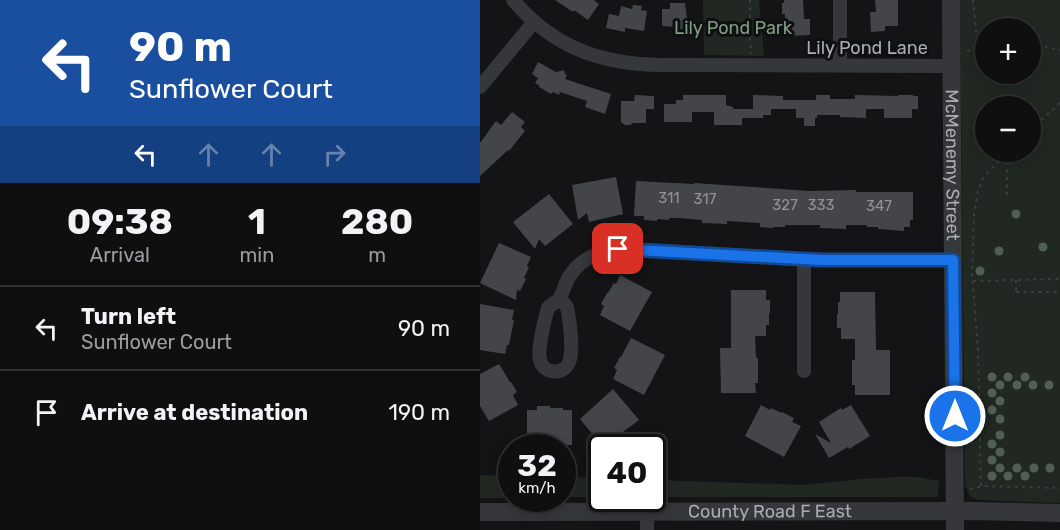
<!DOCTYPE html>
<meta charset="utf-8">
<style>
:root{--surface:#0f0f10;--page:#181819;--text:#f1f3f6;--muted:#9b9c9f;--line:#2f2f30}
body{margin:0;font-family:Rubik,sans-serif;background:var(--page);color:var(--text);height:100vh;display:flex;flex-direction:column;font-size:22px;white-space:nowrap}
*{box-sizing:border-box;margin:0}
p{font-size:20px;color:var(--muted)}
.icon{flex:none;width:33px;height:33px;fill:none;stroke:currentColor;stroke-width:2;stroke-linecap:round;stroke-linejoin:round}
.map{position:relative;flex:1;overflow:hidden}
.details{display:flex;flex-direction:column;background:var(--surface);width:480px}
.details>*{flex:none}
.guide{background:#1a4fa0;color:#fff;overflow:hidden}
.tools{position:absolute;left:495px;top:18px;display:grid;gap:12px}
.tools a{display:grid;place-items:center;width:66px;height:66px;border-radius:50%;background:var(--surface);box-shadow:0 3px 15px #0003,0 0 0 2px var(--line);font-size:30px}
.speed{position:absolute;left:18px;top:434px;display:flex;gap:12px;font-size:30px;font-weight:700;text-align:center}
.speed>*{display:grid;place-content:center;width:78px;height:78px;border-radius:50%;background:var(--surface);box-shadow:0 3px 15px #0003,0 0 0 2px var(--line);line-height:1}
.speed small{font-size:15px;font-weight:400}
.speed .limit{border:3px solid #111;border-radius:9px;background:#fff;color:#111}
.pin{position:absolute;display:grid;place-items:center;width:51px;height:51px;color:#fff;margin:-26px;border-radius:12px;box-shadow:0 3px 9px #0006}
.me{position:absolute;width:66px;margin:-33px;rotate:0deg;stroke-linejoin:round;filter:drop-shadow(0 0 4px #0008)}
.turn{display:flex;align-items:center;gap:21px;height:126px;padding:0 30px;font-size:27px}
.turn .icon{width:78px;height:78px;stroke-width:2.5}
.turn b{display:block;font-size:42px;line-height:51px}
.lanes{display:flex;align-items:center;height:57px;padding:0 30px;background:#0003;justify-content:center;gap:30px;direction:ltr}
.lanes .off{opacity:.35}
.eta{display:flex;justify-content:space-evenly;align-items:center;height:102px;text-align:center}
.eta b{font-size:36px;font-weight:700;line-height:42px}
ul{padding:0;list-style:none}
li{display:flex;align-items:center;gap:18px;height:84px;padding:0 30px;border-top:2px solid var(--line)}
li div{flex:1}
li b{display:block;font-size:22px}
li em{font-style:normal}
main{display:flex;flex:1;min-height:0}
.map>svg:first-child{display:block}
.green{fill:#212822;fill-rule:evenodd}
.building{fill:#444549}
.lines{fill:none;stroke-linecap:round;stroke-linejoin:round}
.path{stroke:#3c3e41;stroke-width:2;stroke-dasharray:3 4.5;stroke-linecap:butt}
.minor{stroke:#36373a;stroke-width:14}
.tertiary{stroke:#36373a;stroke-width:18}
.tree{fill:#505f51}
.route-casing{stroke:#114b97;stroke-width:15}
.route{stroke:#1a73e8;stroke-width:10}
.labels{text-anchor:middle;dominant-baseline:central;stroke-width:6;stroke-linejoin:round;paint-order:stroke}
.number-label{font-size:15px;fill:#8f929a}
.park-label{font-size:18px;fill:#819d81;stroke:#0f1011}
.street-label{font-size:18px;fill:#a8acb5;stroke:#0f1011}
</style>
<main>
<section class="details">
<div class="guide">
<div class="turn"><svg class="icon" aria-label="left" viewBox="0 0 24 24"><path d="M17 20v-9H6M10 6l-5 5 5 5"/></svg><div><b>90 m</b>Sunflower Court</div></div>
<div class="lanes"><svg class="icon" aria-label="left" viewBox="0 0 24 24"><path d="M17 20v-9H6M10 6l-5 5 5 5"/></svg><svg class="icon off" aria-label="ahead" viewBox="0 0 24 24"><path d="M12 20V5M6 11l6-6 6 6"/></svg><svg class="icon off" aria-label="ahead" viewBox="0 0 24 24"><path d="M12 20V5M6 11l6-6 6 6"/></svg><svg class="icon off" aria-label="right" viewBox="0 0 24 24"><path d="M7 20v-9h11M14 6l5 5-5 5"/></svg></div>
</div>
<div class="eta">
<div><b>09:38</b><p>Arrival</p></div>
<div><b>1</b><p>min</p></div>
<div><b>280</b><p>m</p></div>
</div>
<ul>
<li><svg class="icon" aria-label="left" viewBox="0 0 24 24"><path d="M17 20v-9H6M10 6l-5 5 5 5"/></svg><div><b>Turn left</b><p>Sunflower Court</p></div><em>90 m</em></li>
<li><svg class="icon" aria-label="arrive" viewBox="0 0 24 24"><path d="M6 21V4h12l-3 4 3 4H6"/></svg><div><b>Arrive at destination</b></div><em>190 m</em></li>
</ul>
</section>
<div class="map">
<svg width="580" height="530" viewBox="0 0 580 530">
<rect width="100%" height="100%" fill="#141416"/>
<g class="green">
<polygon points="223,0 279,0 284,56 224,55"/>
<path d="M 480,0 L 580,0 L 580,503 L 498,500 L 490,496 L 485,485 ZM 506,28 L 550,28 L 550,74 L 506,74 ZM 506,106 L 550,106 L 550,152 L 506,152 Z"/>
<polygon points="0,475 31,476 31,498 0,498"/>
<polygon points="83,477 121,478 121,497 83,497"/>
<polygon points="418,477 437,477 459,481 458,497 173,497 173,480 324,485 380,479"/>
</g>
<g class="building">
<polygon points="75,0 114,0 119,4 108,20 94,10 93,12"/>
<polygon points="304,0 323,0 324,19 330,19 330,35 305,36 305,14 302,14 302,3 304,3"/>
<polygon points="395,0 418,0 418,26 405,26 405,31 391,32 390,12 396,12"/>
<polygon points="190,3 205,3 207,19 214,19 214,33 208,33 208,36 195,36 195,27 182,26 182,9 190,9"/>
<polygon points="153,5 162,6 161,10 167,11 164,31 145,28 145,32 126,28 129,14 139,16 141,6 152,9"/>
<polygon points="58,62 76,72 84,70 85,74 87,75 85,79 131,94 125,114 105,107 107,101 80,92 79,95 73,92 71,94 59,87 60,86 55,83 58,78 52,74"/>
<polygon points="155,95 174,96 174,109 166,109 166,123 153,123 150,125 145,125 141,122 141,101 154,101"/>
<polygon points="203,95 246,95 246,105 253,107 253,109 273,109 273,95 303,96 303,100 336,100 336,95 350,95 350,99 375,99 375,95 418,96 418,95 433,95 433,96 438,96 438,109 432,109 432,118 404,118 404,109 386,109 386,118 360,117 360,115 337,115 337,118 335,118 335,126 324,126 324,118 316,118 316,109 291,109 291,115 283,115 283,118 262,118 262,125 234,125 234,112 212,112 212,122 184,122 184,104 196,104 196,100 203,100"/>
<polygon points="32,112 45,122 41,127 45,131 29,151 28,150 0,176 0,143 16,121 21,125"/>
<polygon points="136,177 143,214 109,222 107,213 98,220 92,185"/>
<polygon points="156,181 214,184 214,183 330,191 376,190 376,192 433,192 433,220 430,220 430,227 424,227 424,231 398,229 398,227 387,227 387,225 366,225 366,229 340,228 340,225 305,225 305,227 293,227 293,228 280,227 280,223 247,221 247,224 222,223 222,220 200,218 189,218 189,220 177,219 177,221 164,220 164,216 154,216"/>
<polygon points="69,194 93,224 65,246 59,239 55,249 33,222"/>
<polygon points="19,243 51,257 47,266 49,267 44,278 46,279 40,291 37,290 36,300 0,283"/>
<polygon points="140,275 172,292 150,331 120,315 124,306 121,304 127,293 128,293 134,283 136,284"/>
<polygon points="251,290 286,290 286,300 290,300 290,313 289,313 289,325 286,325 286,336 275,336 276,358 278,358 278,383 275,383 276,393 241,393 240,348 251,348"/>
<polygon points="360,292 395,292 396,350 410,350 410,395 375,395 375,385 372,385 372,360 375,360 375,339 361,339 361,328 357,328 357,314 358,314 358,302 360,302"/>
<polygon points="0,304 34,310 32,320 34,320 29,345 27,345 25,354 0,350"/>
<polygon points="151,338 185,355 164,395 133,379 137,370 134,368 140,357 141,357"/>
<polygon points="19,364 30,382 31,382 37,392 33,395 38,405 9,421 0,406 0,374"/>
<polygon points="133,389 159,420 123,447 100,419"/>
<polygon points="281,405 290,410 291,408 302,413 302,412 314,418 312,422 321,426 304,457 265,436"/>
<polygon points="371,405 390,436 369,449 368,447 349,458 335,434 351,443 339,422 361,408 362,410"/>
<polygon points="57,406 70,406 70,408 83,408 83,410 92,410 92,445 47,445 47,410 57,410"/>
</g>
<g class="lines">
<g class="path">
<polyline points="270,0 270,38 271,54"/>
<polyline points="493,0 496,31 503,46"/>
<polyline points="550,43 580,50"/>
<polyline points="487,51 506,45"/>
<polyline points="550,130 580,103"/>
<polyline points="527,195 527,167 531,152"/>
<polyline points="536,280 536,294"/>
<polyline points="493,281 580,279"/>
<polyline points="536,292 580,292"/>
<polyline points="501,486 498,350 492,274 494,214 498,191 503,178 510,170 529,152"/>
<polyline points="490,489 503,486 580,488"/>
</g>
<g class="minor">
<path d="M 33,0 C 73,47 120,64 180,65 L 472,66"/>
<polyline points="360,0 360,65"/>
<polyline points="0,87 54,22"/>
<polyline points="324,260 324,371"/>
<path d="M 80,299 L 87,307 L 88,312 C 90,325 93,347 90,359 C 87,375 64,376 60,360 C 57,350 65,318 68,308 C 71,304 76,303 79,299 C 83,294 85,283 89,277 C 103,254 127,249 152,249 L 332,260 L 473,260"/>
<polyline points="167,511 167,530"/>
</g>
<g class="tertiary">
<path id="s1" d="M 471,0 L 475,530"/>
<path id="s2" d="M 0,512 L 492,511 L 580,513"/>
</g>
</g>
<g class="tree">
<circle cx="536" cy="214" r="4.5"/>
<circle cx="563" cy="247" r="4.5"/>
<circle cx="519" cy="251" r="4.5"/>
<circle cx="500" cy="271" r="4.5"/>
<circle cx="512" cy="377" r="4.5"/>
<circle cx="528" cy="377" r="4.5"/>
<circle cx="545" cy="377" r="4.5"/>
<circle cx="520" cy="385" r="4.5"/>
<circle cx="537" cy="385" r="4.5"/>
<circle cx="553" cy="385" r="4.5"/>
<circle cx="569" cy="385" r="4.5"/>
<circle cx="512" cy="393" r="4.5"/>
<circle cx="520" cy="401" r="4.5"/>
<circle cx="512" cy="410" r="4.5"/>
<circle cx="520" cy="419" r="4.5"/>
<circle cx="520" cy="435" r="4.5"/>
<circle cx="512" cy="444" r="4.5"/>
<circle cx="520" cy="452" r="4.5"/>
<circle cx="512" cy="460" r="4.5"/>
<circle cx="520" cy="468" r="4.5"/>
<circle cx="537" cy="468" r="4.5"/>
<circle cx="554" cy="468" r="4.5"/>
<circle cx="570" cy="468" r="4.5"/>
<circle cx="512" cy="476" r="4.5"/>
<circle cx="528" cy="476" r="4.5"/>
<circle cx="545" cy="476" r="4.5"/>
</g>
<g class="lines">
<g class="route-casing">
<polyline id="route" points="138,249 340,260 473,260 475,416"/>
</g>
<use href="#route" class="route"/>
</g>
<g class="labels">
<g class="number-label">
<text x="189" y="198">311</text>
<text x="225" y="199">317</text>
<text x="305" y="205">327</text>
<text x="341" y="205">333</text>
<text x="399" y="206">347</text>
</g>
<g class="park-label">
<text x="253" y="28">Lily Pond Park</text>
</g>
<g class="street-label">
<text x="387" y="48">Lily Pond Lane</text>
<text stroke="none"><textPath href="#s1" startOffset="165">McMenemy Street</textPath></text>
<text stroke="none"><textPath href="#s2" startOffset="290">County Road F East</textPath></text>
</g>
</g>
</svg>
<div class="tools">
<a>+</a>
<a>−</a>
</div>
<div class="speed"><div>32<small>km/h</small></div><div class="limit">40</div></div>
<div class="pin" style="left:138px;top:249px;background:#d93025"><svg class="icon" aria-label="arrive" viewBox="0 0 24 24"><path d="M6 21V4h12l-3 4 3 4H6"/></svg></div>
<svg class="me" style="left:475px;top:416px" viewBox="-20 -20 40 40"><circle r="17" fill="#1a73e8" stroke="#fff" stroke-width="3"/><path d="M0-11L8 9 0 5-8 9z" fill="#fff"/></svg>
</div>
</main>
